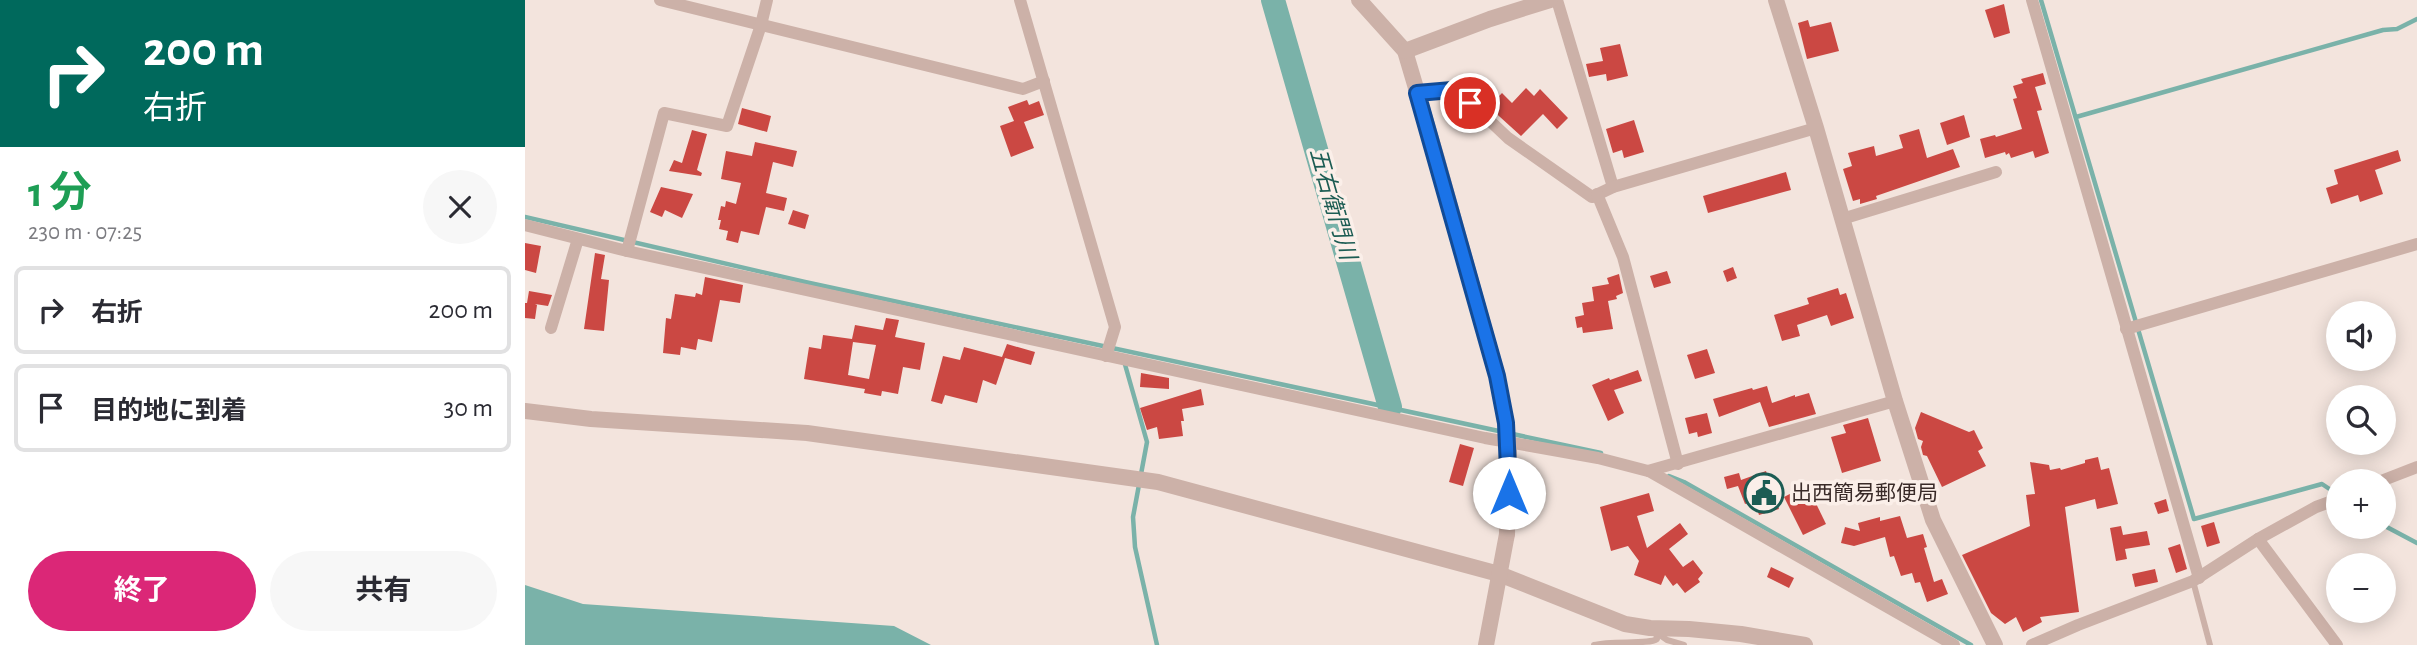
<!DOCTYPE html>
<html lang="ja">
<meta charset="utf-8">
<style>
:root{--surface:#fff;--page:#f7f7f7;--text:#2b2b33;--muted:#7c7c81;--line:#e1e1e2;--accent:#db2777}
body{margin:0;font-family:"Alegreya Sans","Noto Sans JP",sans-serif;background:var(--page);color:var(--text);height:100vh;display:flex;flex-direction:column;font-size:26px;white-space:nowrap}
*{box-sizing:border-box;margin:0}
p{font-size:23px;color:var(--muted)}
.icon{flex:none;width:38px;height:38px;fill:none;stroke:currentColor;stroke-width:2;stroke-linecap:round;stroke-linejoin:round}
.map{position:relative;flex:1;overflow:hidden}
.side{display:flex;flex-direction:column;background:var(--surface);width:525px}
.side>*{flex:none}
.hud{background:#00695c;color:#fff;overflow:hidden}
.fabs{position:absolute;left:1801px;top:301px;display:grid;gap:14px}
.fabs a{display:grid;place-items:center;width:70px;height:70px;border-radius:50%;background:var(--surface);box-shadow:0 4px 18px #0003;font-size:35px}
.pin{position:absolute;display:grid;place-items:center;width:60px;height:60px;color:#fff;margin:-30px;border:4px solid #fff;border-radius:50%;box-shadow:0 2px 7px #0007}
.me{position:absolute;width:77px;margin:-38px;rotate:0deg;stroke-linejoin:round;filter:drop-shadow(0 0 5px #0008)}
.turn{display:flex;align-items:center;gap:24px;height:147px;padding:0 28px;font-size:32px}
.turn .icon{width:91px;height:91px;stroke-width:2.5}
.turn b{display:block;font-size:49px;line-height:60px}
.round{display:grid;place-items:center;flex:none;width:74px;height:74px;border-radius:37px;background:var(--page)}
.headline{display:flex;align-items:center;justify-content:space-between;height:119px;padding:0 28px}
h1{font-size:42px;font-weight:700;line-height:52px;color:#1e9e55}
.primary-button{display:flex;gap:14px;margin-top:auto;padding:14px 28px}
.primary-button a{flex:1;height:80px;border-radius:42px;background:var(--accent);color:#fff;font-size:28px;font-weight:700;line-height:80px;text-align:center}
.primary-button a+a{background:var(--page);color:var(--text)}
ul{padding:0;list-style:none}
li{display:flex;align-items:center;gap:21px;height:88px;margin:0 14px 10px;padding:0 14px;border:4px solid var(--line);border-radius:10px}
li div{flex:1}
li b{display:block;font-size:26px}
li em{font-style:normal}
main{display:flex;flex:1;min-height:0}
.map>svg:first-child{display:block}
.water{fill:#7ab2a9}
.lines{fill:none;stroke-linecap:round;stroke-linejoin:round}
.stream{stroke:#7ab2a9;stroke-width:4.5}
.river{stroke:#7ab2a9;stroke-width:24}
.building{fill:#cb4843;fill-rule:evenodd}
.service{stroke:#ccb1a8;stroke-width:6}
.minor{stroke:#ccb1a8;stroke-width:12}
.tertiary{stroke:#ccb1a8;stroke-width:16}
.tertiary-bridge{stroke:#ccb1a8;stroke-width:16}
.route-casing{stroke:#114b97;stroke-width:18}
.route{stroke:#1a73e8;stroke-width:12}
.labels{text-anchor:middle;dominant-baseline:central;stroke-width:7;stroke-linejoin:round;paint-order:stroke}
.poi-label{font-size:21px;fill:#392a28;stroke:#fbefe9;text-anchor:start}
.water-label{font-size:23px;font-style:italic;fill:#1c5c53;stroke:#fbefe9}
</style>
<main>
<section class="side">
<div class="hud">
<div class="turn"><svg class="icon" aria-label="right" viewBox="0 0 24 24"><path d="M7 20v-9h11M14 6l5 5-5 5"/></svg><div><b>200 m</b>右折</div></div>
</div>
<div class="headline"><div><h1>1 分</h1><p>230 m · 07:25</p></div><a class="round"><svg class="icon" aria-label="close" viewBox="0 0 24 24"><path d="M6 6l12 12M18 6L6 18"/></svg></a></div>
<ul>
<li><svg class="icon" aria-label="right" viewBox="0 0 24 24"><path d="M7 20v-9h11M14 6l5 5-5 5"/></svg><div><b>右折</b></div><em>200 m</em></li>
<li><svg class="icon" aria-label="arrive" viewBox="0 0 24 24"><path d="M6 21V4h12l-3 4 3 4H6"/></svg><div><b>目的地に到着</b></div><em>30 m</em></li>
</ul>
<div class="primary-button"><a>終了</a><a>共有</a></div>
</section>
<div class="map">
<svg width="1892" height="645" viewBox="0 0 1892 645">
<rect width="100%" height="100%" fill="#f3e4dd"/>
<polygon class="water" points="0,585 58,604 369,626 406,645 0,645"/>
<g class="lines">
<g class="stream">
<polyline points="1516,0 1669,519 1797,484 1809,492"/>
<polyline points="1551,117 1858,30 1872,29 1892,19"/>
<polyline points="0,217 280,282 1076,453"/>
<polyline points="599,361 622,442 608,517 610,547 632,645"/>
<polyline points="1144,476 1159,482 1446,645"/>
<polyline points="1858,525 1892,543"/>
</g>
<polyline class="river" points="748,0 865,407"/>
</g>
<g class="building">
<polygon points="1479,4 1485,33 1469,38 1460,10"/>
<polygon points="1283,20 1285,27 1306,22 1314,51 1282,59 1273,23"/>
<polygon points="1095,44 1103,76 1082,81 1081,74 1064,77 1061,64 1078,61 1075,48"/>
<polygon points="1518,73 1521,84 1510,87 1517,110 1512,111 1524,153 1510,158 1508,151 1486,158 1484,153 1481,155 1480,152 1460,158 1455,139 1470,135 1471,137 1497,129 1488,99 1492,98 1488,86 1498,83 1496,79"/>
<polygon points="1001,88 1009,96 1015,89 1043,118 1032,129 1018,114 996,136 964,107 977,93 987,103"/>
<polygon points="502,100 504,105 514,101 519,115 499,122 509,148 486,157 475,126 489,121 483,107"/>
<polygon points="217,108 246,116 242,132 213,124"/>
<polygon points="1439,115 1445,137 1422,145 1415,123"/>
<polygon points="1109,120 1119,152 1099,158 1097,150 1088,153 1081,129"/>
<polygon points="1394,129 1402,158 1428,149 1435,167 1351,196 1352,199 1335,204 1335,199 1328,201 1318,169 1327,166 1323,153 1349,146 1351,156 1378,148 1374,135"/>
<polygon points="167,130 182,134 172,170 177,173 176,176 144,171 149,160 157,163"/>
<polygon points="230,142 272,151 268,167 248,162 241,193 262,198 259,211 241,207 234,235 216,231 213,243 201,240 203,231 194,229 196,220 193,220 196,206 200,207 201,201 211,204 216,183 196,179 201,151 227,156"/>
<polygon points="1873,150 1876,161 1850,170 1858,194 1835,202 1833,195 1806,204 1801,188 1813,184 1809,170"/>
<polygon points="1261,172 1266,190 1183,213 1178,196"/>
<polygon points="136,187 168,194 157,218 140,210 137,217 125,212"/>
<polygon points="268,210 284,215 280,229 263,224"/>
<polygon points="0,243 16,246 11,273 0,270"/>
<polygon points="70,253 80,255 76,279 84,280 79,331 59,329"/>
<polygon points="1208,267 1212,278 1202,282 1198,271"/>
<polygon points="1142,271 1146,283 1129,288 1125,276"/>
<polygon points="1094,274 1098,293 1091,296 1092,299 1083,301 1088,329 1058,333 1057,327 1052,328 1050,317 1059,315 1057,303 1069,301 1067,287 1084,284 1082,278"/>
<polygon points="180,277 218,285 215,303 195,300 187,342 173,339 171,350 156,347 155,355 138,353 141,318 146,319 150,294 170,297 171,293 177,295"/>
<polygon points="1313,288 1315,295 1321,293 1329,318 1306,326 1302,315 1272,325 1275,336 1257,341 1249,315 1284,304 1282,298"/>
<polygon points="4,291 27,295 23,306 10,304 12,305 10,319 0,318 0,303 2,303"/>
<path d="M 361,318 L 374,320 L 370,337 L 400,343 L 395,370 L 378,367 L 373,394 L 357,391 L 356,396 L 339,393 L 340,389 L 279,379 L 284,347 L 296,349 L 298,335 L 327,339 L 330,325 L 358,330 ZM 328,342 L 351,345 L 344,379 L 323,375 Z"/>
<polygon points="482,344 510,352 506,365 480,358 471,385 458,380 452,403 420,395 417,404 406,401 418,356 435,360 439,347 477,357"/>
<polygon points="1182,349 1190,373 1170,379 1162,355"/>
<polygon points="1113,370 1117,381 1089,390 1099,413 1083,421 1067,385 1084,378 1085,380"/>
<polygon points="616,373 644,378 644,389 615,387"/>
<polygon points="1242,386 1247,403 1270,395 1270,397 1284,393 1291,414 1244,427 1235,402 1194,417 1188,399 1227,388 1228,390"/>
<polygon points="676,389 679,405 657,409 659,421 656,421 658,436 634,439 632,427 622,430 615,408"/>
<polygon points="1396,412 1444,432 1449,430 1458,448 1453,451 1461,466 1417,487 1402,456 1398,455 1396,447 1398,441 1393,439 1390,428"/>
<polygon points="1182,413 1187,433 1173,437 1172,432 1164,434 1160,418"/>
<polygon points="1343,418 1356,461 1317,473 1306,437 1321,433 1318,425"/>
<polygon points="935,444 949,448 938,486 924,482"/>
<polygon points="1573,457 1576,470 1584,468 1593,504 1572,509 1570,499 1540,507 1554,612 1515,617 1517,622 1498,632 1491,617 1480,624 1466,613 1437,555 1505,526 1501,495 1510,494 1505,462 1524,465 1525,470 1535,468 1536,470 1560,463 1560,460"/>
<polygon points="1241,471 1254,509 1234,515 1232,509 1228,510 1226,502 1220,504 1213,486 1202,489 1199,477 1214,473 1216,480"/>
<polygon points="1282,485 1301,524 1278,535 1259,497"/>
<polygon points="1124,493 1129,511 1112,516 1122,548 1155,523 1163,534 1144,549 1158,567 1168,560 1178,573 1173,579 1175,582 1160,593 1152,583 1148,586 1140,575 1136,585 1109,575 1114,561 1103,546 1086,551 1075,507"/>
<polygon points="1641,499 1644,511 1633,514 1629,503"/>
<polygon points="1375,516 1382,538 1398,534 1402,547 1399,548 1409,582 1417,579 1423,594 1402,602 1395,582 1390,583 1387,573 1376,576 1369,556 1365,557 1360,537 1329,546 1316,543 1320,527 1335,531 1333,523 1355,517 1355,521"/>
<polygon points="1689,522 1695,543 1682,547 1676,526"/>
<polygon points="1596,526 1598,535 1622,531 1625,545 1600,549 1602,559 1591,561 1585,528"/>
<polygon points="1655,544 1662,569 1651,573 1643,548"/>
<polygon points="1246,567 1269,578 1264,588 1242,577"/>
<polygon points="1630,569 1633,582 1610,587 1607,574"/>
</g>
<g class="lines">
<g class="service">
<polyline points="1668,581 1685,645"/>
<polyline points="1132,633 1142,640 1159,645"/>
<path d="M 1069,645 C 1086,640 1124,645 1132,639 L 1131,632"/>
</g>
<g class="minor">
<polyline points="135,0 498,89 519,81"/>
<polyline points="495,0 590,327 581,356"/>
<polyline points="1032,0 1088,187"/>
<polyline points="1507,0 1674,578"/>
<polyline points="892,93 927,90 945,102 983,138 1067,197 1088,187 1291,128"/>
<polyline points="1072,194 1098,257 1153,464"/>
<polyline points="1317,219 1471,172"/>
<polyline points="0,225 102,251 960,438 1073,458 1123,471 1370,401"/>
<polyline points="102,251 139,113 202,126 236,25 242,0"/>
<polyline points="26,328 53,239"/>
<polyline points="1601,329 1892,244"/>
<polyline points="1124,471 1429,645"/>
<polyline points="1856,481 1892,467"/>
<polyline points="1733,539 1812,645"/>
<polyline points="1507,645 1553,625 1668,581 1733,539 1791,507 1813,499"/>
</g>
<g class="tertiary">
<polyline points="834,0 880,51 912,159 972,375 981,423"/>
<polyline points="1251,0 1291,128 1370,401 1408,520 1470,645"/>
<polyline points="880,51 965,19 1025,0"/>
<polyline points="0,411 66,419 282,433 633,482 974,574 1100,624 1125,628 1164,629 1216,634 1280,645"/>
<polyline points="961,645 982,534"/>
</g>
<polyline class="tertiary-bridge" points="981,423 984,450 982,534"/>
</g>
<g class="lines">
<g class="route-casing">
<polyline id="route" points="945,103 927,90 892,93 972,376 981,423 984,493"/>
</g>
<use href="#route" class="route"/>
</g>
<defs>
<g id="civic-ring" transform="scale(2.0125)"><circle r="9.5" fill="#fbefe9" stroke="#1c5c53" stroke-width="1.5"/><path d="M-.6-6.5H3V-4.5H.6V-3L4-1V1h2V6H-6V1h2V-1L-.6-3ZM-1.2 2.5V6h2.4V2.5Z" fill="#1c5c53"/></g>
</defs>
<g fill-rule="evenodd">
<use href="#civic-ring" x="1239" y="493"/>
</g>
<g class="labels">
<g class="poi-label">
<text x="1266" y="493">出西簡易郵便局</text>
</g>
<g class="water-label">
<text transform="translate(807 204) rotate(74)">五右衛門川</text>
</g>
</g>
</svg>
<div class="fabs">
<a><svg class="icon" aria-label="sound" viewBox="0 0 24 24"><path d="M4 9h4l5-4v14l-5-4H4zM17 9q2 3 0 6"/></svg></a>
<a><svg class="icon" aria-label="search" viewBox="0 0 24 24"><circle cx="10" cy="10" r="6"/><path d="M15 15l6 6"/></svg></a>
<a>+</a>
<a>−</a>
</div>
<div class="pin" style="left:945px;top:103px;background:#d93025"><svg class="icon" aria-label="arrive" viewBox="0 0 24 24"><path d="M6 21V4h12l-3 4 3 4H6"/></svg></div>
<svg class="me" style="left:984px;top:493px" viewBox="-20 -20 40 40"><circle r="19" fill="#fff"/><path d="M0-13L10 11 0 6-10 11z" fill="#1a73e8"/></svg>
</div>
</main>
